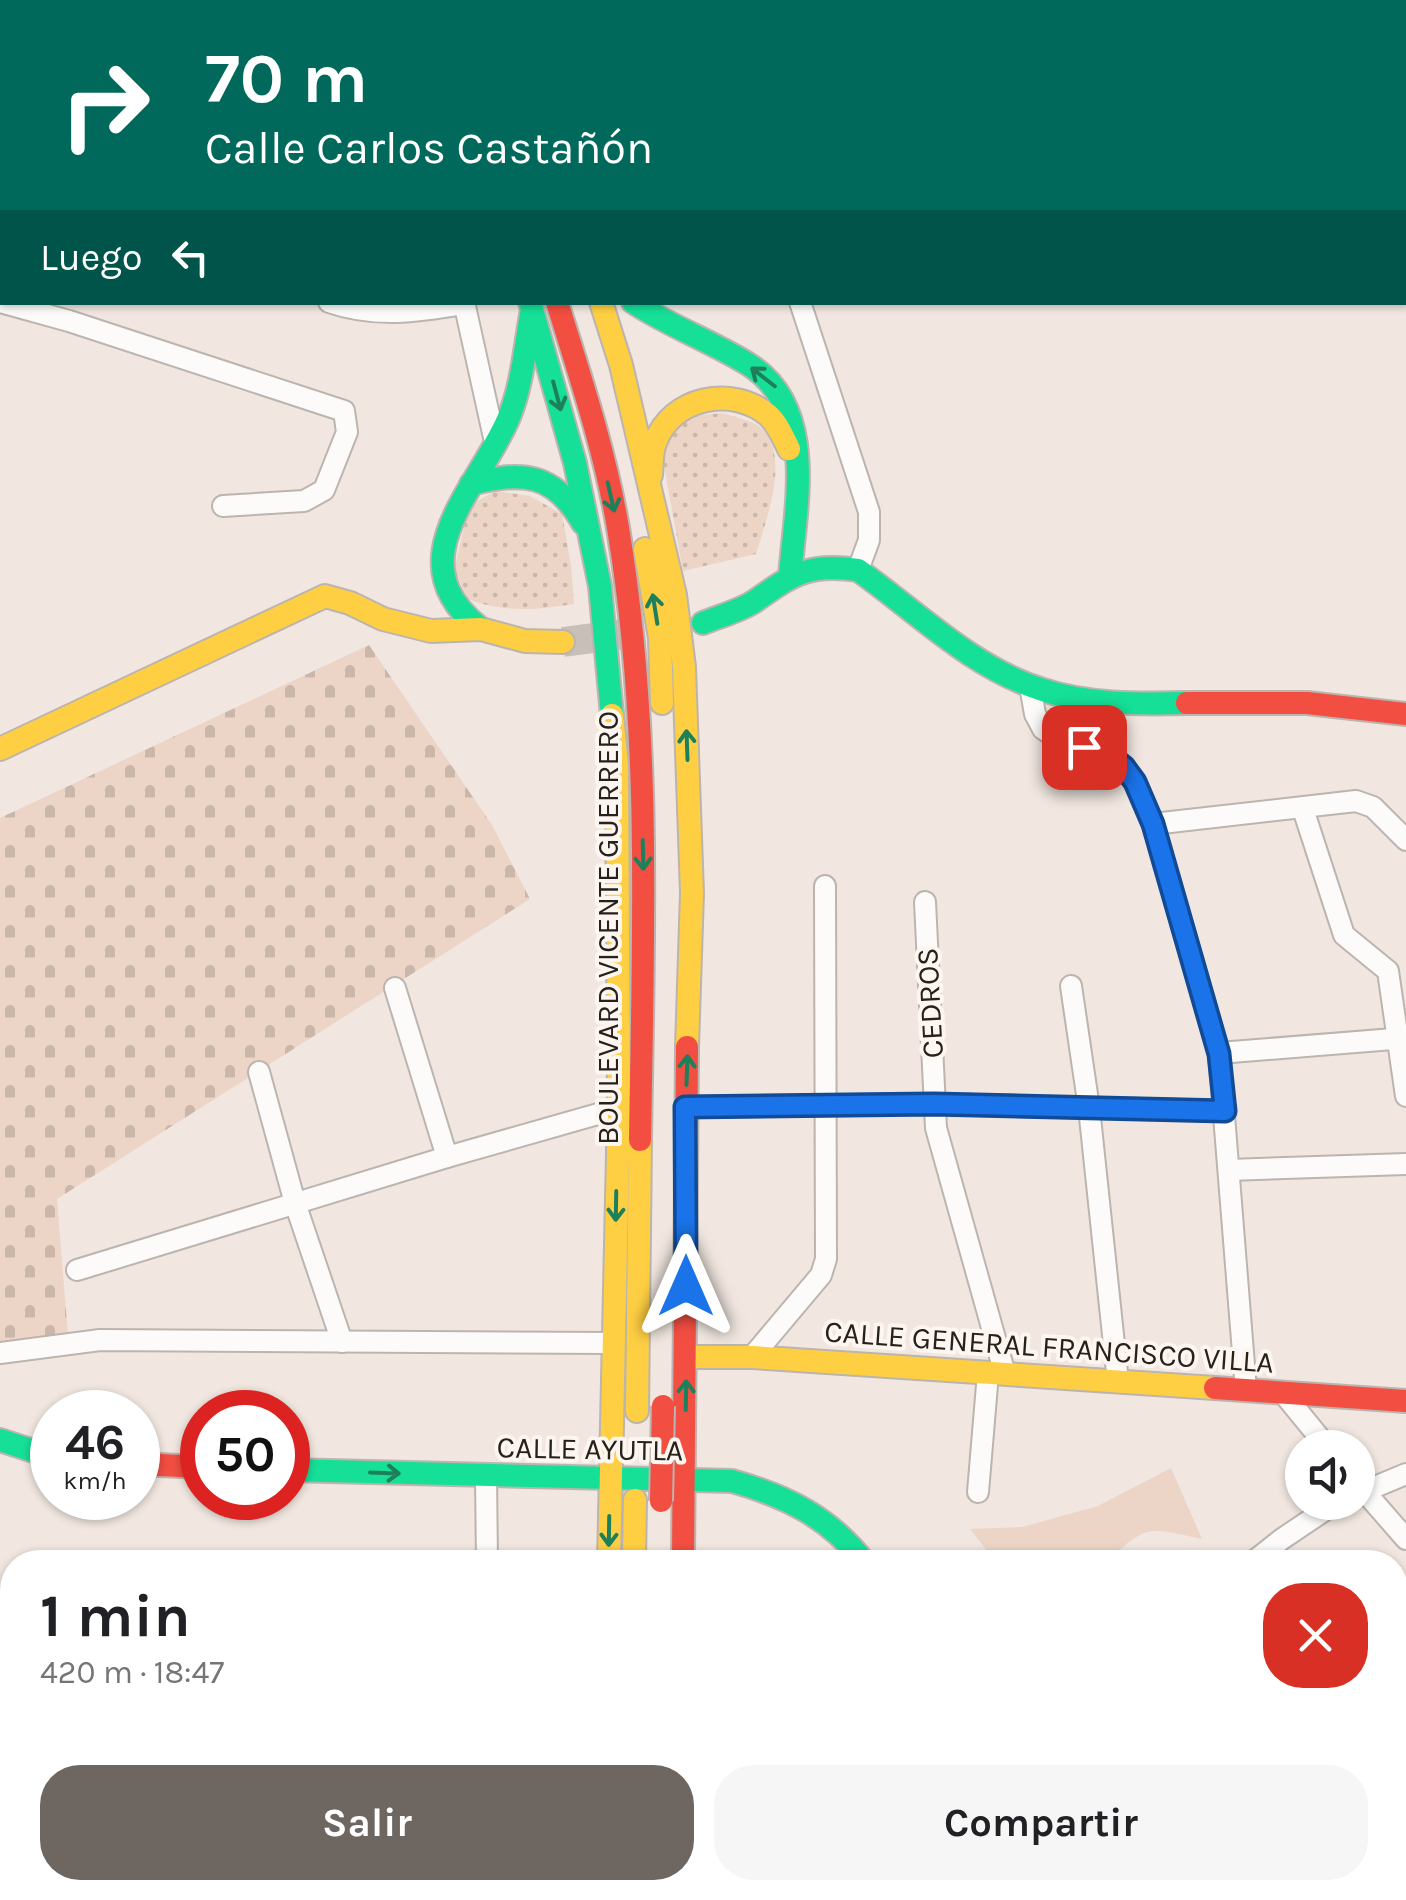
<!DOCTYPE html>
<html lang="es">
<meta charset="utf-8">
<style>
:root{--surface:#fff;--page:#f6f6f6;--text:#202124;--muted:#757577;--accent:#6e6661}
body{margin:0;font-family:Karla,sans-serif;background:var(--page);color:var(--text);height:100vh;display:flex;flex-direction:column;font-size:38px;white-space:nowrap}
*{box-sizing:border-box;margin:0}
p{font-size:32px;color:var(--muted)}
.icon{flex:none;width:55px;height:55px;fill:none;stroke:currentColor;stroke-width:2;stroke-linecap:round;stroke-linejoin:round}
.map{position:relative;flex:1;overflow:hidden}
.side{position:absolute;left:0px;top:1550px;width:1408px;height:350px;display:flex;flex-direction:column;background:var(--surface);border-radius:40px 40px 0 0;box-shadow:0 2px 8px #0004}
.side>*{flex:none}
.banner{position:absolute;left:0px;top:0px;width:1408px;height:305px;box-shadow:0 2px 8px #0004;background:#00695c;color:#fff;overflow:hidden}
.fabs{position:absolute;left:1285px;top:1430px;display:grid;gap:20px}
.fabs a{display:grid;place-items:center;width:90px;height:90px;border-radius:50%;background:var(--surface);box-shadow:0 2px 8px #0004;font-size:50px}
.speed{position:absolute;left:30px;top:1390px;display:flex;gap:20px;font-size:50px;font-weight:700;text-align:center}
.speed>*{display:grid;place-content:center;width:130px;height:130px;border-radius:50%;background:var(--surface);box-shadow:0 2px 8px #0004;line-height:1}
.speed small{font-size:25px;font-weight:400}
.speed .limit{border:15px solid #d22;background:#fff;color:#111}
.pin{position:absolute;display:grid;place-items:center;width:85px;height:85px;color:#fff;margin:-42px;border-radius:20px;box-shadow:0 5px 15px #0006}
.me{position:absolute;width:110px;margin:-55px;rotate:0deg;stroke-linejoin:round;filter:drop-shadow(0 0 8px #0008)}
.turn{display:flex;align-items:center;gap:35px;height:210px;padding:0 40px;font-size:45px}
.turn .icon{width:130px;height:130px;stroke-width:2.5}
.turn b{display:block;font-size:70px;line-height:85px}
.then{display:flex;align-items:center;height:95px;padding:0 40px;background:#0003;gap:20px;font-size:38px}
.round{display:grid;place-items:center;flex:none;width:105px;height:105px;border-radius:40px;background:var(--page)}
.summary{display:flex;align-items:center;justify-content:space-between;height:170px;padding:0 40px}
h1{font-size:60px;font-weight:700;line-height:75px}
.primary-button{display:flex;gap:20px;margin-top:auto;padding:20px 40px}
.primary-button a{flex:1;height:115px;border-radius:40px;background:var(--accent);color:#fff;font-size:40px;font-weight:700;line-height:115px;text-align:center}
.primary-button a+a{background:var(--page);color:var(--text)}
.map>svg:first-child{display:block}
.green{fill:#ecd5c6}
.cemetery{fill:url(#cemetery-stones)}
.park{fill:url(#park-dots)}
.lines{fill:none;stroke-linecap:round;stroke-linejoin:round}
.river{stroke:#abbede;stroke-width:32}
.secondary-tunnel{stroke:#c9bfb9;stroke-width:30;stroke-dasharray:30 15;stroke-linecap:butt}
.street-casing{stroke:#bcb4ae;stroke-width:24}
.fast-casing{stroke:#bcb4ae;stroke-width:26}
.slow-casing{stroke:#bcb4ae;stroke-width:26}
.jam-casing{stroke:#bcb4ae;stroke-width:26}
.street{stroke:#fdfbfa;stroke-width:20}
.fast{stroke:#16e098;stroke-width:22}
.slow{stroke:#ffcf43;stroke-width:22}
.jam{stroke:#f24e42;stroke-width:22}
.jam-bridge-casing{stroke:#bcb4ae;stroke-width:26;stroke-linecap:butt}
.jam-bridge{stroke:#f24e42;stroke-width:22}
.oneway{stroke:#1e805a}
.route-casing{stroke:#114b97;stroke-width:25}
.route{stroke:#1a73e8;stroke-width:18}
.labels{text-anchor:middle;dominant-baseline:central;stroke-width:8;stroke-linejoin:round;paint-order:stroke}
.street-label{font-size:30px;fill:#27211c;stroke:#fdf5f0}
</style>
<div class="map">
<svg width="1406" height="1900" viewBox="0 0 1406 1900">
<defs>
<pattern id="cemetery-stones" width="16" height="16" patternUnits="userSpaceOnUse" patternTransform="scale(2.5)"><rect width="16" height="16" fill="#ecd5c6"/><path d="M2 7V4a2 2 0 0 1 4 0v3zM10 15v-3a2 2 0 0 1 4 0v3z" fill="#cab7aa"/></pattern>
<pattern id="park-dots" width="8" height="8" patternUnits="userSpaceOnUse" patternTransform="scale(2.5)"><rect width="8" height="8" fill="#ecd5c6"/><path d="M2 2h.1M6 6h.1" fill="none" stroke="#cab7aa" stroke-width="1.8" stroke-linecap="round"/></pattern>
</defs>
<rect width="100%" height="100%" fill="#f1e7e0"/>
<path class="green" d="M 1171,1468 L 1202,1539 C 1146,1527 1148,1524 1106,1562 L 996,1562 L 970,1529 L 1022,1527 L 1098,1506 Z"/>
<polygon class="cemetery" points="369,645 492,825 530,899 57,1199 68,1335 0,1348 0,818"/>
<g class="park">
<path d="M 723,413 C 733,417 751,420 760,427 C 792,455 766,520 756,554 L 683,571 L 663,460 L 671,435 L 692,416 Z"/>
<path d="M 495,491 L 530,496 L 562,514 L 571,565 L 574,604 C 536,610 505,613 468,599 L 454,570 L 469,506 Z"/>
</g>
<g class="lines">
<g class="river">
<polyline points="0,1673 12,1725"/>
<polyline points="11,1900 15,1888"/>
</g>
<polyline class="secondary-tunnel" points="563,642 631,633"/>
<g class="street-casing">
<g id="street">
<polyline points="344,0 347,2"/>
<polyline points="700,0 701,2"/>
<polyline points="0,302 69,321 344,411 347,432 324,490 304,501 223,506"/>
<path d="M 329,302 C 375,318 417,312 464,304"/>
<polyline points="464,302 495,442"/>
<polyline points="800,302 869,512 869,540 858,570"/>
<polyline points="1030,686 1035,714 1043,729 1061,741 1108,754 1124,767 1135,782 1153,824 1219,1053 1246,1390"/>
<polyline points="1303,809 1344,935 1388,971 1406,1096"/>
<polyline points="1153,824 1356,801 1373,807 1406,840"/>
<polyline points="925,902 936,1128 1005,1374"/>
<polyline points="1071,986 1089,1108 1118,1382"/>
<polyline points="395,988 447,1157"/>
<polyline points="1219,1053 1406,1038"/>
<polyline points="259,1072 295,1203 342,1342"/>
<polyline points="685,1107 935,1104 1225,1111"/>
<polyline points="1229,1170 1406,1164"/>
<polyline points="77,1270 447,1157 619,1108"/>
<polyline points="0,1353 100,1340 613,1343"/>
<polyline points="752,1357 821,1275 826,1259 825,886"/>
<polyline points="1283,1393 1328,1448"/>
<polyline points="486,1476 487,1562"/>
<polyline points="1358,1484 1406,1539"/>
<polyline points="978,1492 988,1373"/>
<polyline points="1358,1494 1406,1474"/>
<polyline points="1253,1562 1282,1539 1337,1502"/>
<polyline points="1395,1712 1406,1712"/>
<polyline points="0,1752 12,1750"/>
<polyline points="499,1888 499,1900"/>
<polyline points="970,1888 1157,1900"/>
<polyline points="201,1900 201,1888"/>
</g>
</g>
<g class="fast-casing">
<g id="fast">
<polyline points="384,0 385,2"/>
<polyline points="463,0 465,2"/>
<polyline points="530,302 575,463 600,586 612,715"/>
<path d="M 633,302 C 669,326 711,341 748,364 C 819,408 795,507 790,577"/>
<path d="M 471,484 C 524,470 555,474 583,523"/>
<path d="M 703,623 C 720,616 740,611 755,601 C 793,574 809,563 858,570 C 916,611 971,667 1040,689 C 1086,705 1139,704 1187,703"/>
<path d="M 481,629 C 393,561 480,487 509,417 C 523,383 525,345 532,310"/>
<polyline points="0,1440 52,1457"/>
<path d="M 288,1470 L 732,1481 C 786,1496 829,1517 864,1562"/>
<polyline points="600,1888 600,1900"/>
<polyline points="48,1900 50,1888"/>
</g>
</g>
<g class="slow-casing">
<g id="slow">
<polyline points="601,302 621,365 675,595 684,667 692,893 687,1047"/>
<path d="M 651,475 C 652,465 651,453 655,443 C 671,397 732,385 768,415 C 778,424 783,437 789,449"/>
<polyline points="645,549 660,638 662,703"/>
<polyline points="0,749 325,596 350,603 383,619 431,631 481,629 525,641 563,642"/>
<polyline points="687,1357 752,1357 1215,1388"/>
<polyline points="637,1411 640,1140"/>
<polyline points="609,1562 619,1108 617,765 612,715"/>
<polyline points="634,1562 635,1500"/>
<polyline points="0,1609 12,1626"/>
<polyline points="628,1888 628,1900"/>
<polyline points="674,1888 674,1900"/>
</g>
</g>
<g class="jam-casing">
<g id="jam">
<polyline points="404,0 406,2"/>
<path d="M 557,302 C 580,376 605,451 618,528 C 652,730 643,936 640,1140"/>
<polyline points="1187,703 1307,703 1406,714"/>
<polyline points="1215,1388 1406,1401"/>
<polyline points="138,1464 202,1467"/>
<polyline points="683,1562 687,1047"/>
</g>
</g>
<use href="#street" class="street"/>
<use href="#fast" class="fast"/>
<use href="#slow" class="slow"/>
<use href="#jam" class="jam"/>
<g class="jam-bridge-casing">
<polyline id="jam-bridge" points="661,1501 663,1406"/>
</g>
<use href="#jam-bridge" class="jam-bridge"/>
</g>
<defs><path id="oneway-shaft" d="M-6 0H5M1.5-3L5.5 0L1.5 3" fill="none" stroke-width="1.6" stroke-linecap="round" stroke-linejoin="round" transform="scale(2.5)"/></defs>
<g class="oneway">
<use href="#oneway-shaft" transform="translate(763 377) rotate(-142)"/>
<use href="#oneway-shaft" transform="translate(557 396) rotate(75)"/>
<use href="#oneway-shaft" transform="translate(611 497) rotate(77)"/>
<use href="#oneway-shaft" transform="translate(655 609) rotate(-99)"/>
<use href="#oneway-shaft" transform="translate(687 745) rotate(-92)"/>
<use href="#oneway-shaft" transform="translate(643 855) rotate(89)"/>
<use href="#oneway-shaft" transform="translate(687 1070) rotate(-88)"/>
<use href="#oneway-shaft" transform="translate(616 1206) rotate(91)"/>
<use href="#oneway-shaft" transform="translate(686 1395) rotate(-89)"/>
<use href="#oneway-shaft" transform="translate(385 1473) rotate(2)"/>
<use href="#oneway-shaft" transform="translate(609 1531) rotate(91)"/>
</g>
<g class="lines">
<g class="route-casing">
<polyline id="route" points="686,1286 685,1107 934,1104 1225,1111 1219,1054 1153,824 1135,782 1124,767 1108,754 1084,747"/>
</g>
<use href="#route" class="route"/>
</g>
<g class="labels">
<g class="street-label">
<text transform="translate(608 928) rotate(-90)">BOULEVARD VICENTE GUERRERO</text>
<text transform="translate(930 1003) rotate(-93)">CEDROS</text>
<text transform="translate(1049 1347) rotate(4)">CALLE GENERAL FRANCISCO VILLA</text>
<text transform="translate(590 1449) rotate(1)">CALLE AYUTLA</text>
</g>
</g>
</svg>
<div class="fabs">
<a><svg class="icon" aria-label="sound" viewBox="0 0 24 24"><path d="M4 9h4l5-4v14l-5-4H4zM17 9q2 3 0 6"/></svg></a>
</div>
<div class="speed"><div>46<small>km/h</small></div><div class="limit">50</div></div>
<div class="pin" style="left:1084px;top:747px;background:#d93025"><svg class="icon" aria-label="arrive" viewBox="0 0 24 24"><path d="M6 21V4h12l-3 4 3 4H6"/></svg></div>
<svg class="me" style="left:686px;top:1286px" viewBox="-20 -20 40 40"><path d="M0-17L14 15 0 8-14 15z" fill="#1a73e8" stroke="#fff" stroke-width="4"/></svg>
<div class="banner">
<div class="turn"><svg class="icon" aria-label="right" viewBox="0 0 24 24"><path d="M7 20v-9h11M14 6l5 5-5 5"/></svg><div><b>70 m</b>Calle Carlos Castañón</div></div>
<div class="then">Luego<svg class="icon" aria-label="left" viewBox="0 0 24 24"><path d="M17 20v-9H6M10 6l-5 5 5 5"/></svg></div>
</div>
<section class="side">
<div class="summary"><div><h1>1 min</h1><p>420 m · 18:47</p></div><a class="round" style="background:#d93025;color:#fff"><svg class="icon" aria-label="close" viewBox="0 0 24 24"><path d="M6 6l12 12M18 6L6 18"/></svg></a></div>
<div class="primary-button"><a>Salir</a><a>Compartir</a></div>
</section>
</div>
